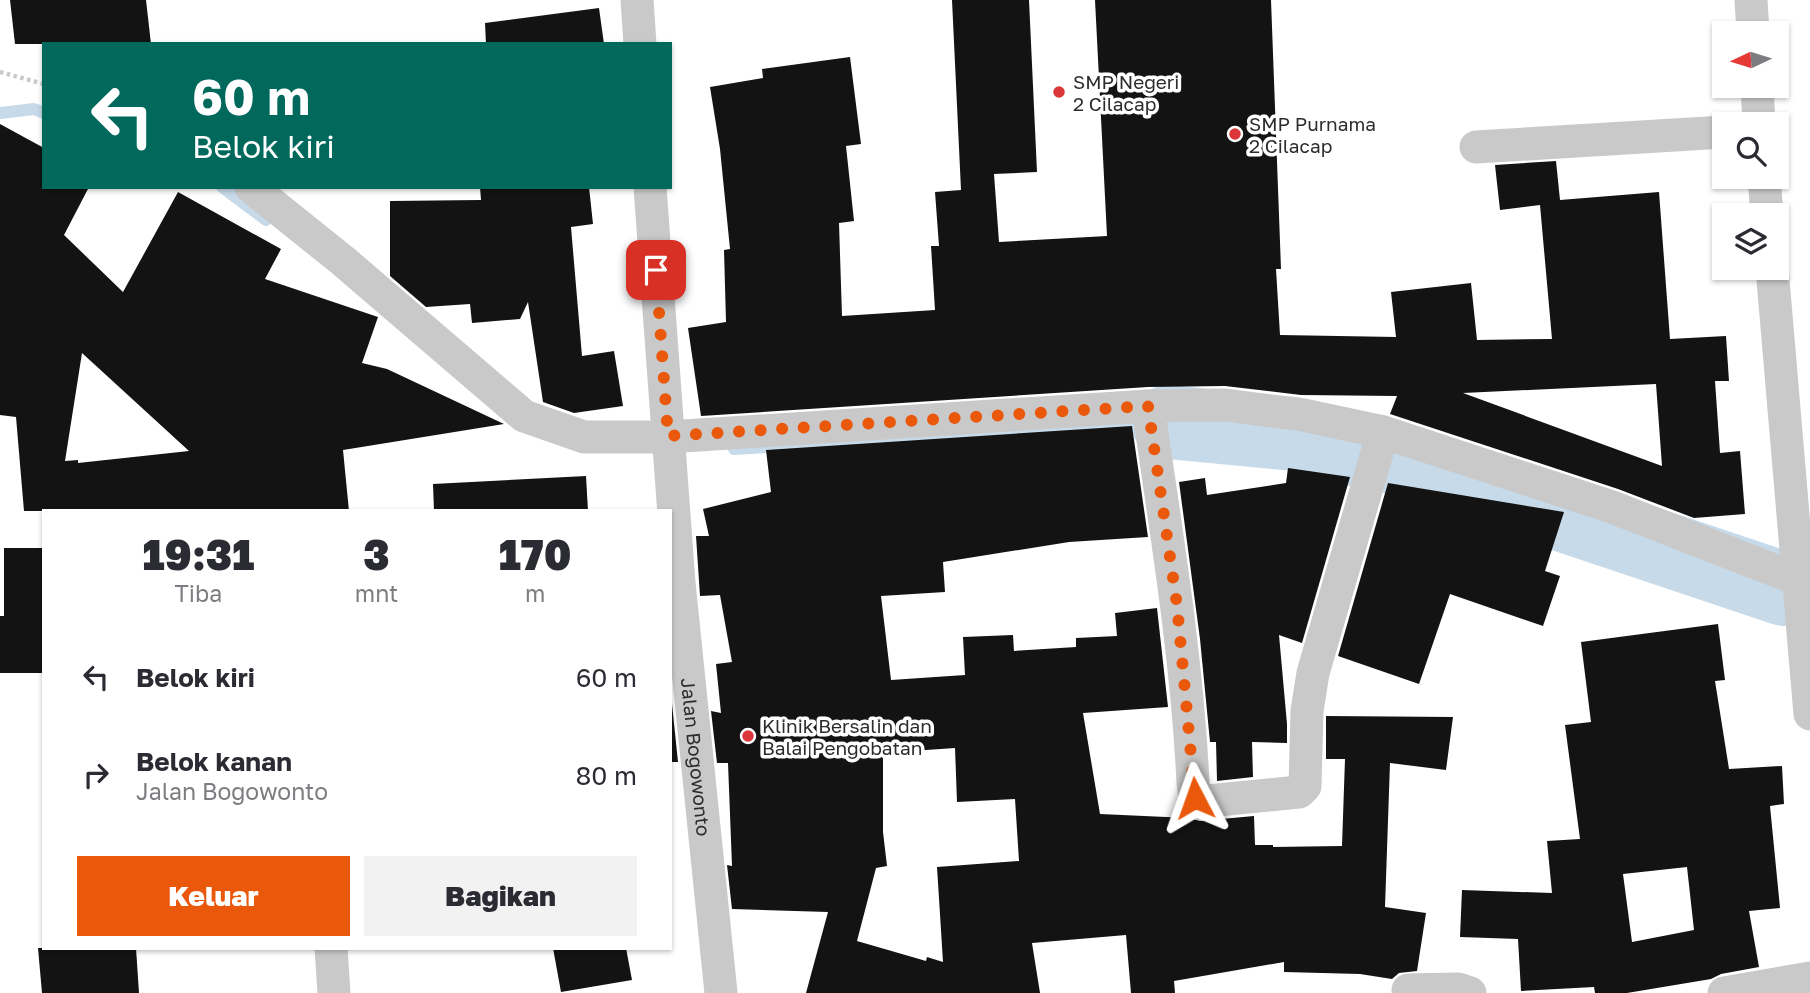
<!DOCTYPE html>
<html lang="id">
<style>
:root{--surface:#fff;--page:#f2f2f3;--text:#2b2b33;--muted:#7c7c81;--accent:#ea580c}
body{margin:0;font-family:"Golos Text",sans-serif;background:var(--page);color:var(--text);height:100vh;display:flex;flex-direction:column;font-size:26px;white-space:nowrap}
*{box-sizing:border-box;margin:0}
p{font-size:23px;color:var(--muted)}
.icon{flex:none;width:38px;height:38px;fill:none;stroke:currentColor;stroke-width:2;stroke-linecap:round;stroke-linejoin:round}
.map{position:relative;flex:1;overflow:hidden}
.drawer{position:absolute;left:42px;top:509px;width:630px;height:441px;display:flex;flex-direction:column;background:var(--surface);border-radius:0px;box-shadow:0 2px 5px #0004}
.drawer>*{flex:none}
.top-card{position:absolute;left:42px;top:42px;width:630px;height:147px;border-radius:0px;box-shadow:0 2px 5px #0004;background:#00695c;color:#fff;overflow:hidden}
.needle{width:46px;rotate:266deg}
.buttons{position:absolute;left:1712px;top:21px;display:grid;gap:14px}
.buttons a{display:grid;place-items:center;width:77px;height:77px;border-radius:0px;background:var(--surface);box-shadow:0 2px 5px #0004;font-size:35px}
.pin{position:absolute;display:grid;place-items:center;width:60px;height:60px;color:#fff;margin:-30px;border-radius:14px;box-shadow:0 4px 10px #0006}
.me{position:absolute;width:77px;margin:-38px;rotate:356deg;stroke-linejoin:round;filter:drop-shadow(0 0 5px #0008)}
.turn{display:flex;align-items:center;gap:24px;height:147px;padding:0 35px;font-size:32px}
.turn .icon{width:91px;height:91px;stroke-width:2.5}
.turn b{display:block;font-size:49px;line-height:60px}
.eta{display:flex;justify-content:space-evenly;align-items:center;height:119px;text-align:center}
.eta b{font-size:42px;font-weight:800;line-height:49px}
.action{display:flex;gap:14px;margin-top:auto;padding:14px 35px}
.action a{flex:1;height:80px;border-radius:0px;background:var(--accent);color:#fff;font-size:28px;font-weight:800;line-height:80px;text-align:center}
.action a+a{background:var(--page);color:var(--text)}
ul{padding:0;list-style:none}
li{display:flex;align-items:center;gap:21px;height:98px;padding:0 35px}
li div{flex:1}
li b{display:block;font-size:26px}
li em{font-style:normal}
.map>svg:first-child{display:block}
.lines{fill:none;stroke-linecap:round;stroke-linejoin:round}
.stream{stroke:#c7dae9;stroke-width:12}
.river{stroke:#c7dae9;stroke-width:74}
.building{fill:#131313;fill-rule:evenodd}
.path{stroke:#c9c9c9;stroke-width:4.5;stroke-dasharray:3.5 3.5;stroke-linecap:butt}
.minor{stroke:#c9c9c9;stroke-width:33}
.route{stroke:#ea580c;stroke-width:12;stroke-dasharray:0 21.6}
.poi-dot{fill:#db373b;stroke:#fff;stroke-width:2.5}
.labels{text-anchor:middle;dominant-baseline:central;stroke-width:7;stroke-linejoin:round;paint-order:stroke}
.poi-label{font-size:19px;fill:#2c2c2c;stroke:#fff;text-anchor:start}
.street-label{font-size:19px;fill:#2c2c2c;stroke:#fff}
</style>
<div class="map">
<svg width="1810" height="993" viewBox="0 0 1810 993">
<rect width="100%" height="100%" fill="#fff"/>
<g class="lines">
<g class="stream">
<polyline points="0,113 34,109 44,113"/>
<polyline points="222,187 266,220"/>
<polyline points="734,449 1136,424"/>
</g>
<g class="river">
<polyline points="1168,422 1295,434 1353,449"/>
<polyline points="1400,460 1784,589"/>
</g>
</g>
<g class="building">
<polygon points="10,0 146,0 151,44 15,44"/>
<path d="M 952,0 L 1029,0 L 1037,172 L 994,174 L 999,242 L 1107,236 L 1095,0 L 1271,0 L 1281,269 L 1276,269 L 1280,335 L 1396,337 L 1391,292 L 1471,283 L 1477,340 L 1552,339 L 1540,205 L 1500,210 L 1495,165 L 1556,161 L 1560,200 L 1659,192 L 1670,339 L 1726,336 L 1729,381 L 1715,381 L 1720,453 L 1740,451 L 1745,514 L 1694,518 L 1618,489 L 1390,414 L 1397,396 L 1301,395 L 1225,386 L 1148,387 L 701,416 L 688,328 L 726,322 L 724,250 L 730,249 L 720,149 L 710,87 L 763,78 L 762,69 L 850,57 L 861,144 L 846,146 L 854,221 L 839,223 L 842,316 L 935,310 L 931,246 L 939,246 L 935,192 L 961,190 ZM 1656,384 L 1662,466 L 1463,393 Z"/>
<polygon points="599,8 604,44 486,44 485,23"/>
<path d="M 0,124 L 44,148 L 44,187 L 89,187 L 64,235 L 123,292 L 178,192 L 281,249 L 265,279 L 378,317 L 362,363 L 387,369 L 504,424 L 343,450 L 349,511 L 24,511 L 16,417 L 0,415 ZM 82,353 L 189,451 L 78,463 L 78,460 L 65,461 Z"/>
<polygon points="480,187 589,187 593,224 571,227 582,356 614,351 623,406 574,413 543,402 528,302 520,319 472,323 470,304 426,307 390,276 390,201 481,200"/>
<path d="M 1132,426 L 1148,537 L 1069,542 L 943,562 L 945,592 L 881,596 L 891,680 L 965,675 L 963,637 L 1013,635 L 1014,651 L 1076,647 L 1076,638 L 1117,636 L 1115,613 L 1157,608 L 1168,707 L 1083,713 L 1100,814 L 1188,818 L 1200,821 L 1254,816 L 1255,845 L 1273,845 L 1273,847 L 1342,846 L 1345,759 L 1326,759 L 1326,716 L 1453,717 L 1446,770 L 1390,763 L 1385,907 L 1426,913 L 1417,971 L 1399,973 L 1392,979 L 1360,974 L 1284,972 L 1284,962 L 1174,981 L 1175,993 L 1131,993 L 1126,935 L 1032,943 L 1040,993 L 806,993 L 828,912 L 732,909 L 727,865 L 732,866 L 728,763 L 717,763 L 711,711 L 721,713 L 716,664 L 732,662 L 720,595 L 700,596 L 696,536 L 709,536 L 703,509 L 771,492 L 766,450 ZM 955,748 L 957,802 L 1015,799 L 1019,861 L 937,867 L 943,962 L 927,957 L 926,961 L 857,941 L 876,868 L 887,866 L 883,832 L 883,753 Z"/>
<polygon points="1288,468 1350,477 1302,643 1279,635 1287,724 1287,743 1252,742 1253,777 1217,781 1216,742 1210,742 1200,639 1179,482 1205,478 1207,495 1286,483"/>
<polygon points="586,476 588,511 434,511 433,484"/>
<polygon points="1388,483 1564,512 1545,571 1560,576 1543,626 1450,594 1419,684 1338,656"/>
<polygon points="4,548 44,548 44,673 0,673 0,616 4,616"/>
<path d="M 1718,624 L 1725,680 L 1715,681 L 1729,769 L 1782,766 L 1784,804 L 1770,806 L 1780,908 L 1749,911 L 1759,967 L 1721,974 L 1711,979 L 1627,993 L 1595,993 L 1594,987 L 1521,991 L 1518,939 L 1460,937 L 1462,890 L 1552,893 L 1547,841 L 1580,839 L 1565,725 L 1591,722 L 1581,642 ZM 1687,867 L 1694,930 L 1632,942 L 1623,874 Z"/>
<polygon points="670,704 672,704 678,762 670,762"/>
<polygon points="38,948 136,948 139,993 42,993"/>
<polygon points="553,948 626,948 632,980 561,992"/>
</g>
<g class="lines">
<polyline class="path" points="0,72 44,84"/>
<g class="minor">
<polyline points="637,0 640,44"/>
<polyline points="1751,0 1753,33"/>
<polyline points="1757,86 1759,124"/>
<polyline points="1476,147 1724,132"/>
<polyline points="1764,177 1767,215"/>
<polyline points="251,187 342,260 524,416 584,437 668,437 1148,406 1225,405 1303,415 1383,432 1612,507 1797,579"/>
<path id="s1" d="M 650,187 L 679,583 L 721,993"/>
<polyline points="1772,268 1810,714"/>
<path d="M 1148,406 C 1166,531 1187,656 1193,783 L 1195,798 L 1198,802 L 1299,792 L 1305,786 L 1307,711 L 1313,673 L 1383,432"/>
<polyline points="331,948 334,993"/>
<polyline points="1408,990 1458,989 1470,993"/>
<polyline points="1724,993 1810,978"/>
</g>
</g>
<g class="lines">
<polyline class="route" points="656,270 668,436 1148,406 1177,605 1195,798"/>
</g>
<g class="poi-dot">
<circle cx="1059" cy="92" r="7"/>
<circle cx="1235" cy="134" r="7"/>
<circle cx="748" cy="736" r="7"/>
</g>
<g class="labels">
<g class="poi-label">
<text x="1073" y="81">SMP Negeri<tspan x="1073" dy="22">2 Cilacap</tspan></text>
<text x="1249" y="123">SMP Purnama<tspan x="1249" dy="22">2 Cilacap</tspan></text>
<text x="762" y="725">Klinik Bersalin dan<tspan x="762" dy="22">Balai Pengobatan</tspan></text>
</g>
<g class="street-label">
<text stroke="none"><textPath href="#s1" startOffset="572">Jalan Bogowonto</textPath></text>
</g>
</g>
</svg>
<div class="buttons">
<a><svg class="needle" viewBox="-14 -14 28 28"><path d="M0-13l5 13h-10z" fill="#e53935"/><path d="M0 13l5-13h-10z" fill="#7c7c81"/></svg></a>
<a><svg class="icon" aria-label="search" viewBox="0 0 24 24"><circle cx="10" cy="10" r="6"/><path d="M15 15l6 6"/></svg></a>
<a><svg class="icon" aria-label="layers" viewBox="0 0 24 24"><path d="M12 4l9 5-9 5-9-5zM3 14l9 5 9-5"/></svg></a>
</div>
<div class="pin" style="left:656px;top:270px;background:#d93025"><svg class="icon" aria-label="arrive" viewBox="0 0 24 24"><path d="M6 21V4h12l-3 4 3 4H6"/></svg></div>
<svg class="me" style="left:1195px;top:798px" viewBox="-20 -20 40 40"><path d="M0-17L14 15 0 8-14 15z" fill="#ea580c" stroke="#fff" stroke-width="4"/></svg>
<div class="top-card">
<div class="turn"><svg class="icon" aria-label="left" viewBox="0 0 24 24"><path d="M17 20v-9H6M10 6l-5 5 5 5"/></svg><div><b>60 m</b>Belok kiri</div></div>
</div>
<section class="drawer">
<div class="eta">
<div><b>19:31</b><p>Tiba</p></div>
<div><b>3</b><p>mnt</p></div>
<div><b>170</b><p>m</p></div>
</div>
<ul>
<li><svg class="icon" aria-label="left" viewBox="0 0 24 24"><path d="M17 20v-9H6M10 6l-5 5 5 5"/></svg><div><b>Belok kiri</b></div><em>60 m</em></li>
<li><svg class="icon" aria-label="right" viewBox="0 0 24 24"><path d="M7 20v-9h11M14 6l5 5-5 5"/></svg><div><b>Belok kanan</b><p>Jalan Bogowonto</p></div><em>80 m</em></li>
</ul>
<div class="action"><a>Keluar</a><a>Bagikan</a></div>
</section>
</div>
